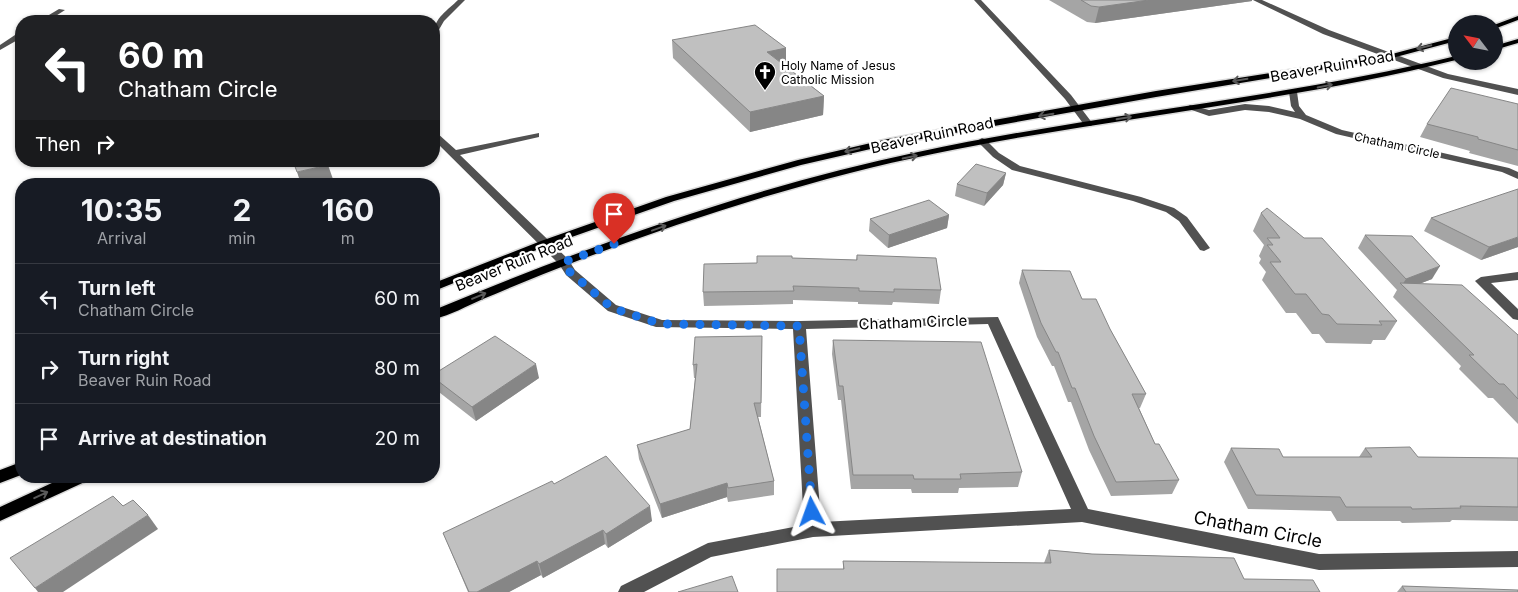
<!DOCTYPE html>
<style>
:root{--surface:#171b24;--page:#20242c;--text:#f1f3f6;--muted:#9ea1a6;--line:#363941}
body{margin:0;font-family:Inter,sans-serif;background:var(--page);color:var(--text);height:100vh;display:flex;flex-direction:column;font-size:19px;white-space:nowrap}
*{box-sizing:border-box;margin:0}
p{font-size:16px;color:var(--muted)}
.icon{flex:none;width:28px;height:28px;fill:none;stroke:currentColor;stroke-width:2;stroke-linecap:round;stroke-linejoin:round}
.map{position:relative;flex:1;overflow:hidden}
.side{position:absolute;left:15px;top:178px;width:425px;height:305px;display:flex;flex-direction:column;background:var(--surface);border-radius:20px;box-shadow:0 1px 4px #0004}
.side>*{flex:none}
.guide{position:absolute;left:15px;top:15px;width:425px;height:152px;border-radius:20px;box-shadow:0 1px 4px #0004;background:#202124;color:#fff;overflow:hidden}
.needle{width:32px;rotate:302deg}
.buttons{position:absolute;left:1448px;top:15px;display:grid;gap:10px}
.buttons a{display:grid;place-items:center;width:55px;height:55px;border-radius:50%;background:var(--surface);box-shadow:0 1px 4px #0004;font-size:25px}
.pin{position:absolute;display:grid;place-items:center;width:42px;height:42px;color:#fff;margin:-51px -21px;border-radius:50% 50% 50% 0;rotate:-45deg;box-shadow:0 0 5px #0007}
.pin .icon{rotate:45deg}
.me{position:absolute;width:55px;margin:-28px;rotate:356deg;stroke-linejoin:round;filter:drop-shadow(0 0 4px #0008)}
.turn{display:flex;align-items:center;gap:18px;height:105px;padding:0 20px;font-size:22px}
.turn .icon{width:65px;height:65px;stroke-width:2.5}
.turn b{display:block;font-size:35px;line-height:42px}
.then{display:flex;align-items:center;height:48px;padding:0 20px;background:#0003;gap:10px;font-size:19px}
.eta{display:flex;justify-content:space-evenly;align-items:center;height:85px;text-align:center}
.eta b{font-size:30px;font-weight:700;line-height:35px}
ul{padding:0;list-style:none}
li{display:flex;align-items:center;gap:15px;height:70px;padding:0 20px;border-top:1px solid var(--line)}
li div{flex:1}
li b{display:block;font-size:19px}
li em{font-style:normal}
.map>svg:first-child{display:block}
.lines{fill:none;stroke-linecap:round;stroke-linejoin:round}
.major-casing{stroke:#dbdbdb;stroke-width:3}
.minor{fill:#515151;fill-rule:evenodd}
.major{fill:#000;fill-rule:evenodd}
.wall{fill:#a5a5a5}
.shaded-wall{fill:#868686}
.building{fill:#c0c0c0;stroke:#868686}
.oneway{stroke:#595959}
.route{stroke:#1a73e8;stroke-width:9;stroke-dasharray:0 16.2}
.labels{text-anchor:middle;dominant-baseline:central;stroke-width:4.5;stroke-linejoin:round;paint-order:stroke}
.far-poi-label{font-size:12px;fill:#000;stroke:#fff;text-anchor:start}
.far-street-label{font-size:12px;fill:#000;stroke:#fff}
.street-label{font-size:15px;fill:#000;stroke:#fff}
.near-street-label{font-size:18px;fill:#000;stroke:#fff}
</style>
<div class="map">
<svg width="1518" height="592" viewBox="0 0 1518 592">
<rect width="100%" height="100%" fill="#fff"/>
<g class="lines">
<g class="major-casing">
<g id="major">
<polygon points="1518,16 1518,20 1494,29 1494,25"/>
<polygon points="1456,37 1456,41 1392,58 1156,97 888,145 801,165 674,201 549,245 434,291 434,283 541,241 666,197 798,160 888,139 1156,91 1392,54"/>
<polygon points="1518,39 1518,43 1494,50 1494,46"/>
<path d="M 1456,56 L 1456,60 C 1256,110 1049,122 850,173 C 757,197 666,227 577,261 C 545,273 514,286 483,299 C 467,306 451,315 434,319 L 434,310 C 591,245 751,187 918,152 C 1096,114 1279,99 1456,56 Z"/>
<polygon points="21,462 21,475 0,483 0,470"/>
<polygon points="67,476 91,476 89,480 0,521 0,507"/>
</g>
</g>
<g class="minor">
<path d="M 458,0 L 465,0 L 444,21 L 437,33 L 434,33 C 434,18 448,10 458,0 Z"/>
<polygon points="974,0 981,0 1071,95 1093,124 1091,126 1085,126 1065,99"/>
<polygon points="1253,0 1262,0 1329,30 1448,74 1518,89 1518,95 1443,78 1323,34"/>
<polygon points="59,9 65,10 48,21 39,21"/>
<polygon points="18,33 21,33 21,38 0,50 0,45"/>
<polygon points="1293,89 1297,92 1299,106 1306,115 1342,130 1509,168 1518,172 1518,179 1502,172 1336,134 1300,119 1269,112 1245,110 1209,116 1186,108 1190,105 1209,110 1245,104 1269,106 1295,112 1291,106 1289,92"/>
<path d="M 434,132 L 437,133 L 456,150 L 539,133 L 539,137 L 460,155 L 568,259 L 575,270 L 616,305 L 662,320 L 799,321 L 998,317 L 1088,509 L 1319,554 L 1518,551 L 1518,567 L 1319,570 L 1082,522 L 813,537 L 711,557 L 644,592 L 618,592 L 621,586 L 708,543 L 804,525 L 793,329 L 656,327 L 608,311 L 566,275 L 559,264 L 434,140 ZM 988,324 L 1071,509 L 821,522 L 806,329 Z"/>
<polygon points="982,138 985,139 999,153 1020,166 1141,197 1174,208 1187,217 1210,248 1204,251 1200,250 1179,221 1166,212 1133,201 1012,170 993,157 977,141"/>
<polygon points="1518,272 1518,280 1491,283 1518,309 1518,320 1513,319 1475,281 1481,277"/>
</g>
<use href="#major" class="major"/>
</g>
<g class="wall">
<polygon points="1049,0 1252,0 1252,1 1095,23 1087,22"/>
<polygon points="672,40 786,48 786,66 824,96 823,115 750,132 673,58"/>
<polygon points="1518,104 1518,166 1469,153 1470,151 1420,137 1427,124"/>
<polygon points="1006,173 1003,185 984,206 955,196 957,184"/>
<polygon points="1261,213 1397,321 1385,340 1373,340 1371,344 1326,343 1319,334 1312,334 1296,313 1286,313 1262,280 1266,272 1259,263 1261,259 1259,256 1264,245 1253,231"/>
<polygon points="949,215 947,228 888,248 869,231 870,219"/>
<polygon points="1431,218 1518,247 1481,260 1424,231"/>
<polygon points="1365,235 1432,279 1419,284 1518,335 1518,424 1493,398 1488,398 1459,369 1461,366 1393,297 1397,290 1358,248"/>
<polygon points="857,255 941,290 939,304 893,302 892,305 858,304 858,302 793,300 793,304 704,306 703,292 757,263 792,258 856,260"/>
<polygon points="1022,270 1082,299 1110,329 1146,394 1140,408 1139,408 1155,444 1179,480 1172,494 1111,496 1089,450 1071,402 1068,402 1054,366 1052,366 1037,337 1019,283"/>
<polygon points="762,336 761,417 758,417 774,481 774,495 728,502 727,497 662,518 639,459 637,445 690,429 695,378 694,378 693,365"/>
<polygon points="833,340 1022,472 1018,487 959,488 958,493 912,493 911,489 851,489 841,400 838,400 832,354"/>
<polygon points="434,374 539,378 476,421 435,389 434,384"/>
<polygon points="1231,448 1283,457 1359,457 1365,448 1418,457 1518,458 1518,521 1452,520 1450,522 1402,523 1400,521 1337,521 1331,511 1248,509 1224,462"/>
<polygon points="554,484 652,521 608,548 605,544 543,578 541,575 509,592 468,592 449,547 443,533"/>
<polygon points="1049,550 1092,554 1234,558 843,569 843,561 1044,563"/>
<polygon points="1402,586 1518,592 1397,592"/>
</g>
<g class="shaded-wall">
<polygon points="1149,0 1252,0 1252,1 1095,23 1099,7"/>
<polygon points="786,48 786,66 767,52"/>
<polygon points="824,96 823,115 750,132 750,112"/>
<polygon points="328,165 334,182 325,184 301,184 297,172"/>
<polygon points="1006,173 1003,185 984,206 987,193"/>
<polygon points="949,215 947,228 888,248 889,235"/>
<polygon points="1518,237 1518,247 1481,260 1489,247"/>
<polygon points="1440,266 1432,279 1406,289 1402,285 1406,279"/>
<polygon points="536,364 539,378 476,421 472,407"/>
<polygon points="727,483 727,497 662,518 660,504"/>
<polygon points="650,506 652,521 608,548 606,534"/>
<polygon points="148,515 158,529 63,592 38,592 35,588"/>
<polygon points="603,530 605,544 543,578 539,564"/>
<polygon points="537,561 541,575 509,592 477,592"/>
</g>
<g class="building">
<polygon points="1081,0 1149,0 1099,7 1091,6"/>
<polygon points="755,25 786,48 767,52 824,96 750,112 672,40"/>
<polygon points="1451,88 1518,104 1518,150 1478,139 1478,137 1427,124"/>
<polygon points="293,161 326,161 328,165 297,172"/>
<polygon points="976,164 1006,173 987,193 957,184"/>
<polygon points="1518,189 1518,237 1489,247 1431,218"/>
<polygon points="929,200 949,215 889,235 870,219"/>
<polygon points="1267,208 1304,238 1322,238 1397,321 1379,321 1382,325 1337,324 1329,315 1322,314 1306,294 1295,294 1270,262 1281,262 1267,245 1273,245 1267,238 1280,238 1261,213"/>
<polygon points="1365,235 1412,236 1440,266 1406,279"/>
<polygon points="857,255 936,258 941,290 894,289 894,292 859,291 859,288 793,286 794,291 703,292 704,264 757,263 757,256 792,256 792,258 857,260"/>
<polygon points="1022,270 1070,271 1082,299 1096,299 1110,329 1146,394 1132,394 1155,444 1159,444 1179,480 1116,482 1094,436 1075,388 1072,388 1058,352 1056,352 1041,323"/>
<polygon points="1400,283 1462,285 1518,335 1518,399 1504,384 1499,384 1469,355 1474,355"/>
<polygon points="495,336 536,364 472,407 434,378 434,374"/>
<polygon points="762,336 761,403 754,403 774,481 728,488 727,483 660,504 637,445 690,429 697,364 693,365 695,337"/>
<polygon points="833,340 981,342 1022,472 960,474 961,479 914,479 913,475 853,475 843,386 839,386"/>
<polygon points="1410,447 1418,457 1518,458 1518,507 1460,506 1461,508 1412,509 1411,507 1346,507 1340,497 1256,495 1231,448 1279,449 1283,457 1372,457 1365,448"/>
<polygon points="606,456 650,506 606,534 603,530 539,564 537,561 477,592 469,592 443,533 552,481 554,484"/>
<polygon points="113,496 123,506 133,500 148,515 35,588 10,558"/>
<polygon points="1049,550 1092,554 1234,558 1244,579 1313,580 1320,592 777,592 777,569 844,569 843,561 1051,563"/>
<polygon points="732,576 738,592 678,592"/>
<polygon points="1402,586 1518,590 1518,592 1406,592"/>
</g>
<defs><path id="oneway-shaft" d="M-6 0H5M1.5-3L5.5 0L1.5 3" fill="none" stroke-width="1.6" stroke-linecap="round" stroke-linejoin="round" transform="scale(1.25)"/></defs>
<g class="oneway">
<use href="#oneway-shaft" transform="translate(1424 47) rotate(166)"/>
<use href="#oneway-shaft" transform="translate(1240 80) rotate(171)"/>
<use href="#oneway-shaft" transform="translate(1325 86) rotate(-11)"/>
<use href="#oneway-shaft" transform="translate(1046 115) rotate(170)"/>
<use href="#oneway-shaft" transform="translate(1124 118) rotate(-9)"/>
<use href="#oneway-shaft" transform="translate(852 150) rotate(167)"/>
<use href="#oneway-shaft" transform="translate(910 157) rotate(-12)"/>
<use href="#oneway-shaft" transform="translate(659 228) rotate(-20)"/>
<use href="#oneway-shaft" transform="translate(479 296) rotate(-23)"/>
<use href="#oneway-shaft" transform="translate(41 495) rotate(-25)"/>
</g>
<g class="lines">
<polyline class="route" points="614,244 564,262 570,272 612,308 661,324 799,326 812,512"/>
</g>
<defs>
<g id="church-pin" transform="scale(1.125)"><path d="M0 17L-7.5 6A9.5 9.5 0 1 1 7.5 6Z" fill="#000" stroke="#fff"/><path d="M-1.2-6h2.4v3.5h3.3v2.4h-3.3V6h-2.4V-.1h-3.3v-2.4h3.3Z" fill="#fff"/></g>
</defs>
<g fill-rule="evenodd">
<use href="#church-pin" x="765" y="72"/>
</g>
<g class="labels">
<g class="far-poi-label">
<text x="781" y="65">Holy Name of Jesus<tspan x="781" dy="14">Catholic Mission</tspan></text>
</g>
<g class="far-street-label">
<text transform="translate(1397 145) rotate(12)">Chatham Circle</text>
</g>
<g class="street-label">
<text transform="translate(1332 66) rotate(-10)">Beaver Ruin Road</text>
<text transform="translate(932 135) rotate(-12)">Beaver Ruin Road</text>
<text transform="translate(514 263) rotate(-22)">Beaver Ruin Road</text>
<text transform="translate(913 322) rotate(-2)">Chatham Circle</text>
</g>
<g class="near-street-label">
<text transform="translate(1258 529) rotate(11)">Chatham Circle</text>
</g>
</g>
</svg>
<div class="buttons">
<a><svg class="needle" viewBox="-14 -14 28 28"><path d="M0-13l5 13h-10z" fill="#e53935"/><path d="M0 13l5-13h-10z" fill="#9ea1a6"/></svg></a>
</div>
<div class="pin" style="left:614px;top:244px;background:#d93025"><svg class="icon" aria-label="arrive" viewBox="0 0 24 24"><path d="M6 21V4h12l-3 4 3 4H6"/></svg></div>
<svg class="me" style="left:812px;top:512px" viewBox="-20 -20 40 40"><path d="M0-17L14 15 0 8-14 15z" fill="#1a73e8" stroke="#fff" stroke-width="4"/></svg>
<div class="guide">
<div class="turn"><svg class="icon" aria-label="left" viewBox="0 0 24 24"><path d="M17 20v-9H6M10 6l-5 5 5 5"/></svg><div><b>60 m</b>Chatham Circle</div></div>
<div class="then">Then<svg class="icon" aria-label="right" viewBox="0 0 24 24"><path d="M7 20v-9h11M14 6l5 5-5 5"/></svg></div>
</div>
<section class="side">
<div class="eta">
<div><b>10:35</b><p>Arrival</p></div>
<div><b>2</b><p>min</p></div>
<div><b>160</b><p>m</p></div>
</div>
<ul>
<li><svg class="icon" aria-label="left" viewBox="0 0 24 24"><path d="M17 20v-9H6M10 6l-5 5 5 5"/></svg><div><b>Turn left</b><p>Chatham Circle</p></div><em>60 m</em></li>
<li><svg class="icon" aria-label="right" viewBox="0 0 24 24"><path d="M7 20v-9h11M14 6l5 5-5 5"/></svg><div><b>Turn right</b><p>Beaver Ruin Road</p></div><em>80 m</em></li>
<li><svg class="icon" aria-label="arrive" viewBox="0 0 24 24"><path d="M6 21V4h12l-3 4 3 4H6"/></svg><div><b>Arrive at destination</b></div><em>20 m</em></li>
</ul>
</section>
</div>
